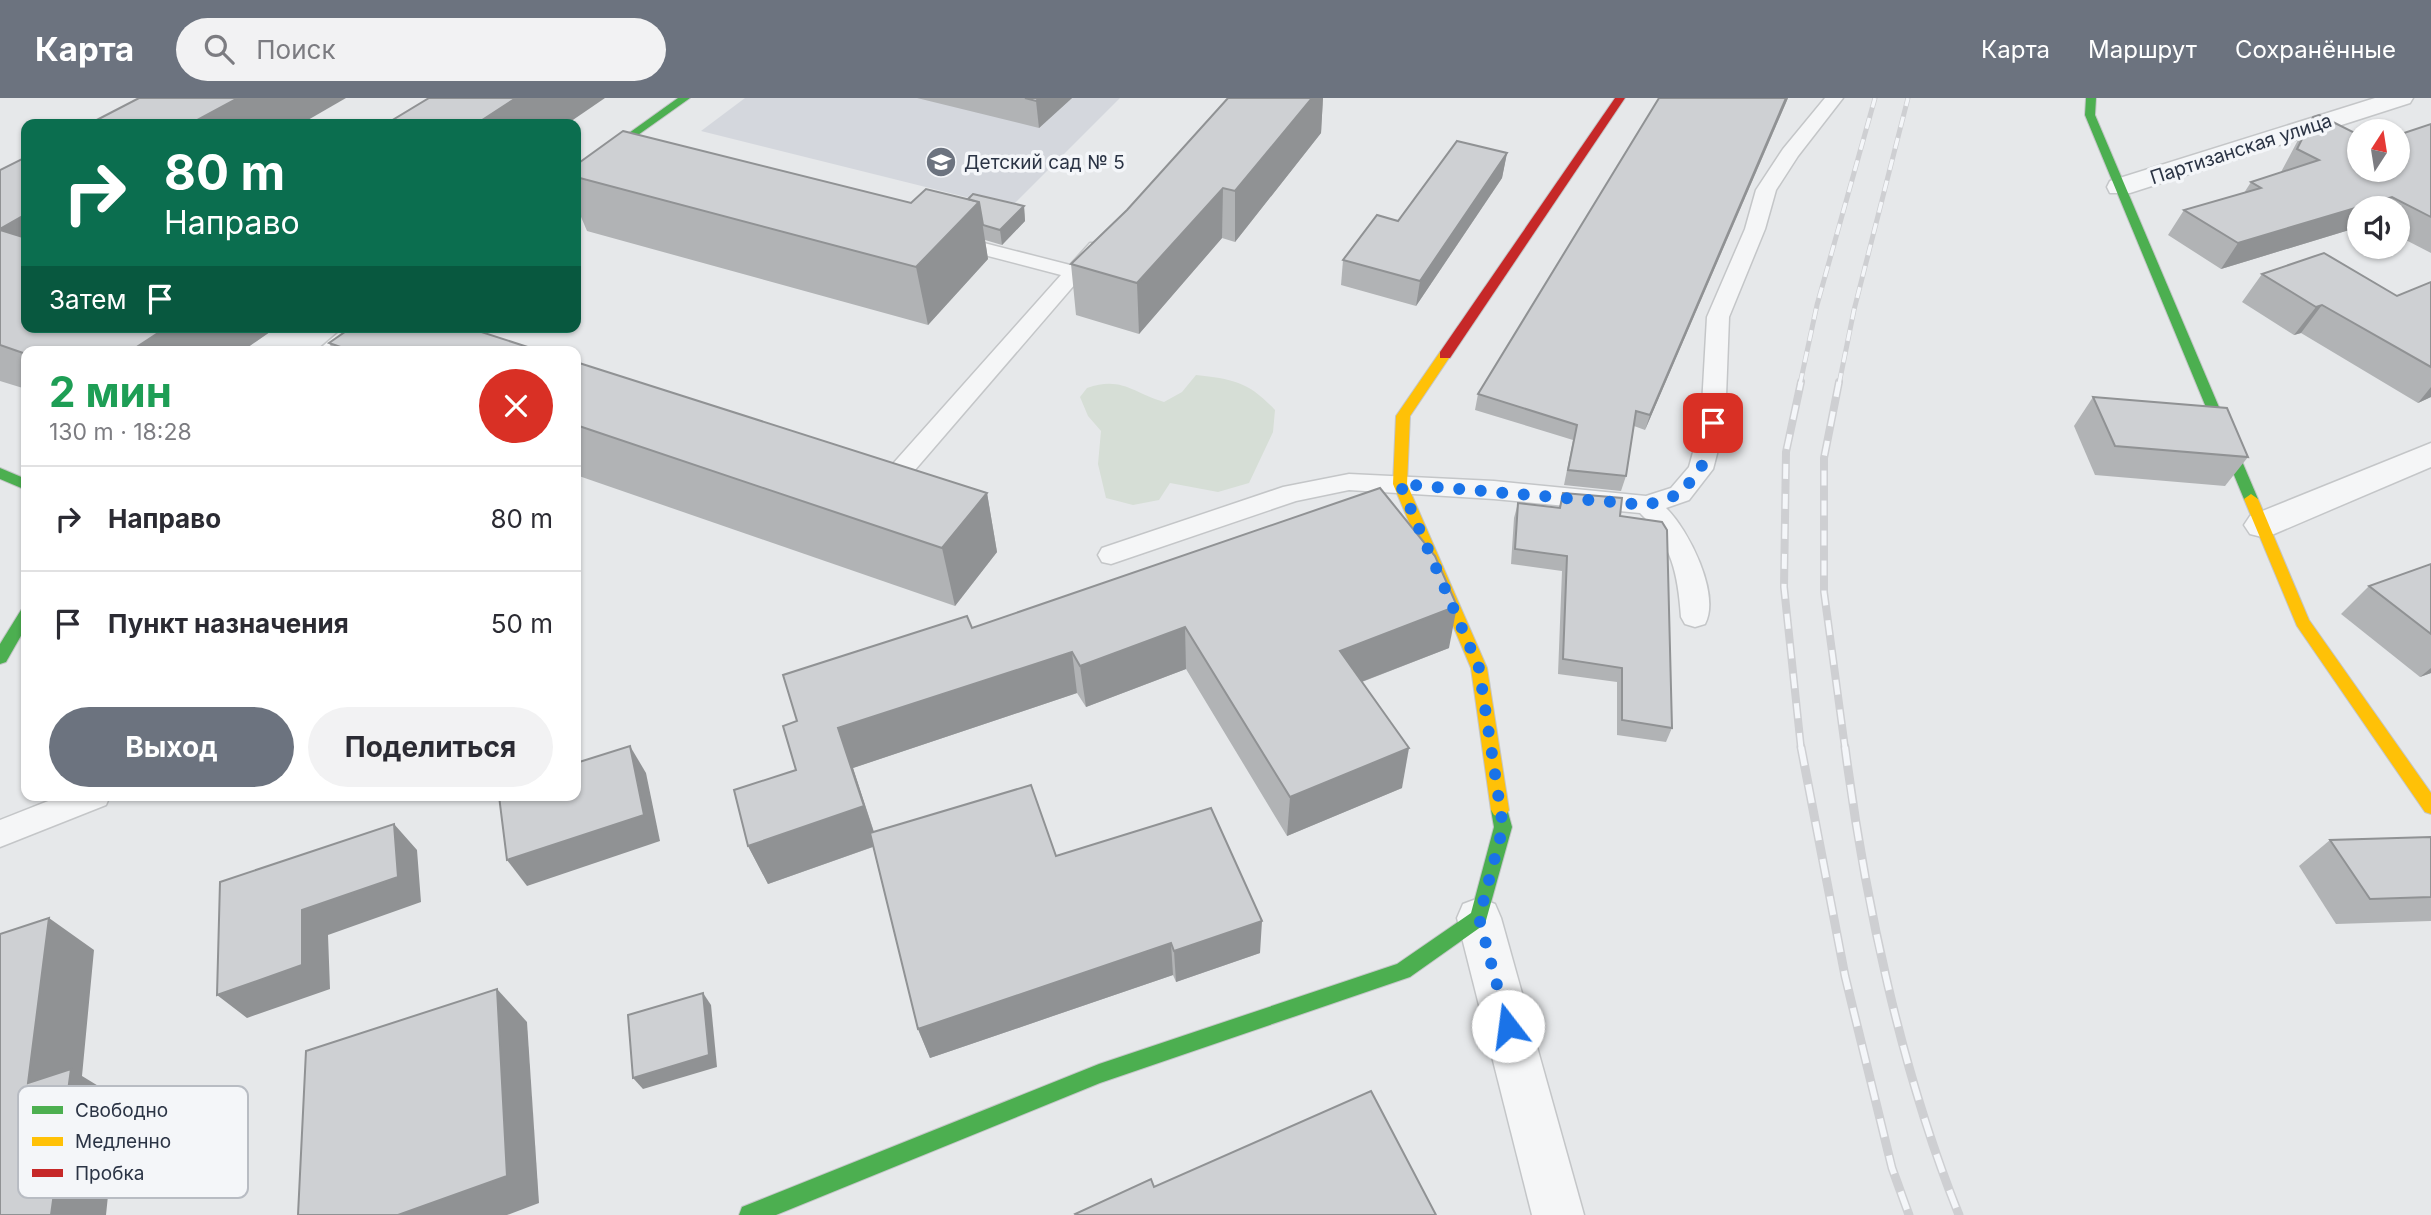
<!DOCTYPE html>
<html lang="ru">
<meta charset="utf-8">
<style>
:root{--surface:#fff;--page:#f2f2f3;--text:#2b2b33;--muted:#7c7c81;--line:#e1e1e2;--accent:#6c737f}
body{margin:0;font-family:Inter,sans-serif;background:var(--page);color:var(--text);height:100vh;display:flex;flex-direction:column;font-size:26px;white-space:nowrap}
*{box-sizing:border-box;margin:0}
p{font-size:23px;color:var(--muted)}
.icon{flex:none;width:38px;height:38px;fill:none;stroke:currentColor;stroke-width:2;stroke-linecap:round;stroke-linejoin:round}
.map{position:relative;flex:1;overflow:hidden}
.details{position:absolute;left:21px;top:248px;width:560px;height:455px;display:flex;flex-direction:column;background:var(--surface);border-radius:14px;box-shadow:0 2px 5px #0004}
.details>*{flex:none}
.top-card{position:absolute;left:21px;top:21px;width:560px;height:214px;border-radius:14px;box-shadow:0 2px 5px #0004;background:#0b6e4f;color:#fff;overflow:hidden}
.needle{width:46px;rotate:12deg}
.tools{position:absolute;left:2347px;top:21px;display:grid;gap:14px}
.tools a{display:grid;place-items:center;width:63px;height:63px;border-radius:50%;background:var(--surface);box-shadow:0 2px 5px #0004;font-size:35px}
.pin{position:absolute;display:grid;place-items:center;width:60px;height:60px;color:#fff;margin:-30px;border-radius:14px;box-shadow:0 4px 10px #0006}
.me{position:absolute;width:77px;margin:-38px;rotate:345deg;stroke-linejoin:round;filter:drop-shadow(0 0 5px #0008)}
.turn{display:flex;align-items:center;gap:24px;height:147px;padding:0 28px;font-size:32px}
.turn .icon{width:91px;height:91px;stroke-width:2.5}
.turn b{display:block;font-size:49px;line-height:60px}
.then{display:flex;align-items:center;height:66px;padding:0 28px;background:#0003;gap:14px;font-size:26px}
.round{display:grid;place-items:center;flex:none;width:74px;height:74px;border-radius:37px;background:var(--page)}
.headline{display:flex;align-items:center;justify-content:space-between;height:119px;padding:0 28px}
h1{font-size:42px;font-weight:700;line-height:52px;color:#1e9e55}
.cta{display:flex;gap:14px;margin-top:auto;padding:14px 28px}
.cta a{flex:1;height:80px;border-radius:42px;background:var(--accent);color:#fff;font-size:28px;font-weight:700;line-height:80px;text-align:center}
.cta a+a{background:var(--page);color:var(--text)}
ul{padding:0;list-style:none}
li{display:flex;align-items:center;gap:21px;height:105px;padding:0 28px;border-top:2px solid var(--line)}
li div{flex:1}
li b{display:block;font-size:26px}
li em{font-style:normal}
header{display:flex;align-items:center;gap:42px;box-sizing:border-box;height:98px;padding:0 35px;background:var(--accent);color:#fff}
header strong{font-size:33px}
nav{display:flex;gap:38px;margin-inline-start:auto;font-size:24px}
.search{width:490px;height:63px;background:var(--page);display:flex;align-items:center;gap:18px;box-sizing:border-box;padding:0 24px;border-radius:38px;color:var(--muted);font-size:26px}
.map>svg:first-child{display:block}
.built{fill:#d4d7dd}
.green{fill:#d6ded6}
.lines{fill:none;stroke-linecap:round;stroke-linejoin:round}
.lane-casing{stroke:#c4c6c8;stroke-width:3}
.street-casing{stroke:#c4c6c8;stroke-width:3}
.fast-casing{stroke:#c4c6c8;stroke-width:2}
.slow-casing{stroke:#c4c6c8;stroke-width:2}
.jam-casing{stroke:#c4c6c8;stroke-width:2}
.lane{fill:#f5f6f7;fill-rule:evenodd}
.street{fill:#f5f6f7;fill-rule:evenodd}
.fast{fill:#4caf50;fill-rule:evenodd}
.slow{fill:#ffc107;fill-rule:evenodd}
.jam{fill:#c62828;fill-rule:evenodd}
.rail-far2-casing{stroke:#cecfd2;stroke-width:5}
.rail-far1-casing{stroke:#cecfd2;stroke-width:8}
.rail-casing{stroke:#cecfd2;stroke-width:9}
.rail-far2{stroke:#f4f6f9;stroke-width:3.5;stroke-dasharray:11;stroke-linecap:butt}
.rail-far1{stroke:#f4f6f9;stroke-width:5;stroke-dasharray:15;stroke-linecap:butt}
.rail{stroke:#f4f6f9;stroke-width:6;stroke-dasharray:19;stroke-linecap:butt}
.wall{fill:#b1b3b5}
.shaded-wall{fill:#909294}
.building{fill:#ced0d3;stroke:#909294;stroke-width:2}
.route{stroke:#1a73e8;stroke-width:12;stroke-dasharray:0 21.6}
.labels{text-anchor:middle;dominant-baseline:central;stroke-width:7;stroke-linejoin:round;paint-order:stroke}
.far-street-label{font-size:19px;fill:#2b3445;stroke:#f4f6f9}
.far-poi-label{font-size:19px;fill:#2b3445;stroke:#f4f6f9;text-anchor:start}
.key{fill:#f4f6f9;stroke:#b8bcc3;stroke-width:2}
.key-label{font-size:19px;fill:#2b3445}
</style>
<header>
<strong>Карта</strong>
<div class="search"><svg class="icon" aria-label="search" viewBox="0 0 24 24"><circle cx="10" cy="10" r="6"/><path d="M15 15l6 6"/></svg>Поиск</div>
<nav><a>Карта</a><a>Маршрут</a><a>Сохранённые</a></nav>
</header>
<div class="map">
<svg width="2431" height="1117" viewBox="0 0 2431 1117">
<rect width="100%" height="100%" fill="#e6e8ea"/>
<polygon class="built" points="745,0 1120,0 1010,110 701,33"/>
<path class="green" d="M 1196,277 C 1233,281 1249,284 1275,312 L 1273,334 L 1249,385 L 1218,394 L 1170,385 L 1159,402 L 1133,407 L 1106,400 L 1098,366 L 1101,333 L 1088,318 L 1080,299 L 1087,290 C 1122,278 1133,295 1164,304 L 1182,294 Z"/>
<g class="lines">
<g class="lane-casing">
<g id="lane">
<path d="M 1825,0 L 1843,0 L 1798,58 L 1776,92 L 1765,131 L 1729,219 L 1725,325 L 1713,371 L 1689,402 L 1666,410 C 1688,431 1721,496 1705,526 L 1695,529 L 1685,526 L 1681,519 C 1678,476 1672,446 1640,415 L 1494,401 L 1349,392 L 1296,403 L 1111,466 L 1102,464 L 1098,457 L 1102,450 L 1283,389 L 1349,376 L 1494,383 L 1646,398 L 1671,390 L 1689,369 L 1701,325 L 1707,219 L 1745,131 L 1756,92 L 1783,51 Z"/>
<polygon points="949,136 1070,167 1090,145 1104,145 1107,149 896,394 887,397 866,390 863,384 866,378 882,378 1061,177 942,146 939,142"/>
<polygon points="61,698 110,698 106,707 0,749 0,722"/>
</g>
</g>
<g class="street-casing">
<g id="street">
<polygon points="2375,0 2413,0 2410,5 2130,95 2110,95 2107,89 2110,83"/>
<polygon points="345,229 380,229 351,254 316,254"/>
<polygon points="2431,345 2431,369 2274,436 2262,439 2250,436 2244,427 2250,418"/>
<polygon points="1479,800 1495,806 1501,820 1584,1117 1532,1117 1457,820 1463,806"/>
</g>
</g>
<g class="fast-casing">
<g id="fast">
<polygon points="678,0 690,0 576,81 576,73"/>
<polygon points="2086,0 2096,0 2095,17 2258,401 2256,404 2246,404 2244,401 2085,17"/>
<polygon points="0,370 26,381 26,392 0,381"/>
<polygon points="26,510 26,529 6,564 0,566 0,546 21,512"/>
<polygon points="1500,705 1506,707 1512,729 1485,826 1410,879 1100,985 776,1117 739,1117 742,1109 1099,966 1397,866 1471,815 1494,729 1491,712 1494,707"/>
</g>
</g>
<g class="slow-casing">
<g id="slow">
<polygon points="1445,253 1451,257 1410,318 1407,386 1487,570 1509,712 1506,717 1500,719 1494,717 1491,712 1471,570 1393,386 1396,318 1440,254"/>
<polygon points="2251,396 2258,401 2309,522 2431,695 2431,716 2425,714 2297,528 2244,401"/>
</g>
</g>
<g class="jam-casing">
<polygon id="jam" points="1615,0 1625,0 1450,260 1440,260 1440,254"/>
</g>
<use href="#lane" class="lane"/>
<use href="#street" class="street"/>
<use href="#fast" class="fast"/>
<use href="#slow" class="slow"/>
<use href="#jam" class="jam"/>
<g class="rail-far2-casing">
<g id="rail-far2">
<polyline points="1800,286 1817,207 1875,0"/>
<polyline points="1839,286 1854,212 1908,0"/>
</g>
</g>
<g class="rail-far1-casing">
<g id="rail-far1">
<polyline points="1839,284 1824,360 1824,494 1845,650"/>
<polyline points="1801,650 1784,489 1786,354 1801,284"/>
</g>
</g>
<g class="rail-casing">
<g id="rail">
<polyline points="1801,649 1845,878 1892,1070 1909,1117"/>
<path d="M 1845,649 C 1865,803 1901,973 1959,1117"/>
</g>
</g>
<use href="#rail-far2" class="rail-far2"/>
<use href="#rail-far1" class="rail-far1"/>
<use href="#rail" class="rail"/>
</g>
<g class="wall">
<polygon points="917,0 1072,0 1039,30"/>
<polygon points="1228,0 1323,0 1321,35 1235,144 1222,140 1139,236 1076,217 1071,166 1127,112"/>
<polygon points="1659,0 1788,0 1645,332 1634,328 1626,378 1621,393 1564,387 1573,342 1475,312 1478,296"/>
<polygon points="2313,19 2359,72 2431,26 2431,155 2398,138 2398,110 2359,110 2359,129 2221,171 2168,137 2184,112 2244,95 2251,84 2281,74 2297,44"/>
<polygon points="1507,55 1502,80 1416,208 1341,187 1343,162 1398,123"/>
<polygon points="576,67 911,105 968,101 1024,108 1025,123 1002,147 985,142 988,161 928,227 587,133 576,107"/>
<polygon points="0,72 26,229 277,229 241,254 26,254 26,291 0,283"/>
<polygon points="2262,176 2397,198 2431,184 2431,299 2418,305 2301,235 2294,237 2242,204"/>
<polygon points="329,245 543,254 334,254"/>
<polygon points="576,264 987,395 997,454 955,508 576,377"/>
<polygon points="2093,299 2248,359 2225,388 2095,377 2074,328"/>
<polygon points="1380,390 1449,550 1362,584 1402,690 1287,738 1186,571 1086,609 1077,595 853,670 874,734 1056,758 1260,855 1176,884 1173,877 930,960 918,931 873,749 768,786 748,748 796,672 797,623 972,530"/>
<polygon points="1563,395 1620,418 1672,630 1666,644 1617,637 1617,584 1558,576 1562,473 1511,466 1514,420 1518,405 1559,410"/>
<polygon points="2431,466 2431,575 2420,579 2341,516 2369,488"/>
<polygon points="2431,739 2431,823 2336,826 2299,768 2330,742"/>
</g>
<g class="shaded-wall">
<polygon points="238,0 346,0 301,26 190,26"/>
<polygon points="516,0 605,0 567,26 476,26"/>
<polygon points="1039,0 1072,0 1039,30 1036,3"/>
<polygon points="1312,0 1323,0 1321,35 1235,144 1235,93"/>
<polygon points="1786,0 1788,0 1645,332 1650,317"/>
<polygon points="1507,55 1502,80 1416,208 1420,183"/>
<polygon points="1223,90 1222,140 1139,236 1137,185"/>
<polygon points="2392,99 2384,110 2359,110 2359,129 2221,171 2238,145"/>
<polygon points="979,104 988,161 928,227 916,169"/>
<polygon points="1024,108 1025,123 1002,147 1000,132"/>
<polygon points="26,116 26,165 0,131"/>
<polygon points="2322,207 2301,235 2294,237 2316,209"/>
<polygon points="167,229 277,229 241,254 129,254"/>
<polygon points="2431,289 2431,299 2418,305"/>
<polygon points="987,395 997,454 955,508 942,450"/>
<polygon points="1457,508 1449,550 1335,594 1340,553"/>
<polygon points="1185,529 1186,571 1086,609 1080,568"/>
<polygon points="1072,554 1077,595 853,670 878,747 768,786 748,748 838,630"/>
<polygon points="2431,570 2431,575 2420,579"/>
<polygon points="630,648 646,675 660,743 527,788 507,762"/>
<polygon points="1409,650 1402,690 1287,738 1290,699"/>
<polygon points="394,726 417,752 421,804 328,837 330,891 247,920 217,897 302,812"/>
<polygon points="49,820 94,852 82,978 118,1000 106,1117 51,1117 28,985"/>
<polygon points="1262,823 1260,855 1176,884 1174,853"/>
<polygon points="1171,845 1173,877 930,960 918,931"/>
<polygon points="497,891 527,924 539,1105 507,1117 398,1117"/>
<polygon points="703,895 711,907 717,969 643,991 633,980"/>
</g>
<g class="building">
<polygon points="139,0 238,0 190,26 89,26"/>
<polygon points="429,0 516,0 476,26 386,26"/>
<polygon points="1025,0 1039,0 1036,3"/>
<polygon points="1228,0 1312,0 1235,93 1223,90 1137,185 1071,166 1127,112"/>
<polygon points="1659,0 1786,0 1650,317 1636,313 1626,378 1568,372 1577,327 1478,296"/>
<polygon points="2319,17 2359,37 2359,72 2398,72 2398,37 2431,26 2431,119 2392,99 2238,145 2184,112 2261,90 2251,84 2319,62 2297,51 2313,19"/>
<polygon points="623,33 911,105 926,91 979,104 916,169 576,79 576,67"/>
<polygon points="1457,43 1507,55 1420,183 1343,162 1377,117 1398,123"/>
<polygon points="26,59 26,116 0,131 0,72"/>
<polygon points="973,96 1024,108 1000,132 983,127 979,104 968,101"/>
<polygon points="0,132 26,140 26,229 167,229 129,254 26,254 26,256 0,247"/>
<polygon points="2324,155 2397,198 2431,184 2431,269 2322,207 2316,209 2262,176"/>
<polygon points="352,229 466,229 543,254 355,254 329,245"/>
<polygon points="576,264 987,395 942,450 576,327"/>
<polygon points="2093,299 2227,310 2248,359 2115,348"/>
<polygon points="1380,390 1435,458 1457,508 1340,553 1409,650 1290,699 1185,529 1080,568 1072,554 838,630 864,708 748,748 734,692 796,672 783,628 797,623 783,577 967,518 972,530"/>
<polygon points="1563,395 1622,400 1620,418 1662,424 1667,432 1672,630 1622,622 1622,570 1563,561 1567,458 1515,451 1518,405 1560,410"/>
<polygon points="2431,466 2431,536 2369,488"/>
<polygon points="630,648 644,717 507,762 499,698 576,698 576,665"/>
<polygon points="1031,687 1056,758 1211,710 1262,823 1174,853 1171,845 918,931 870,735"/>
<polygon points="394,726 398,779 302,812 302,867 217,897 220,784"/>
<polygon points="2431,739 2431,799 2370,801 2330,742"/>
<polygon points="49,820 28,985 71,971 51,1117 0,1117 0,836"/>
<polygon points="497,891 507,1078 398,1117 298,1117 306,953"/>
<polygon points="703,895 709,957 633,980 628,917"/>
<polygon points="1371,993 1436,1117 1076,1117 1075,1116 1151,1081 1154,1089"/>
</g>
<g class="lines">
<polyline class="route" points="1508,928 1479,820 1503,729 1479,570 1400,386 1647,407 1680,396 1701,371 1713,325"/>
</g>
<defs>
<g id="school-disc" transform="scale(1.575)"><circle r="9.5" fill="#6c737f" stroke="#f4f6f9"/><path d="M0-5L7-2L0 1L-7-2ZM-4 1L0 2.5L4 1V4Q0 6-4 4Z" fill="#fff"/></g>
</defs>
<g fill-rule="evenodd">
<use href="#school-disc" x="941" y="64"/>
</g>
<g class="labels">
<g class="far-street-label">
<text transform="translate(2241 51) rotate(-18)">Партизанская улица</text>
</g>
<g class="far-poi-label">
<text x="964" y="64">Детский сад № 5</text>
</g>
</g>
<rect x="18" y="988" width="230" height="112" rx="10" class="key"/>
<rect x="32" y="1008" width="31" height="8" fill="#4caf50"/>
<rect x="32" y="1039" width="31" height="9" fill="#ffc107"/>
<rect x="32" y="1071" width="31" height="8" fill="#c62828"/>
<g class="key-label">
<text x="75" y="1019">Свободно</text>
<text x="75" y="1050">Медленно</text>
<text x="75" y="1082">Пробка</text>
</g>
</svg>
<div class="tools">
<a><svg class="needle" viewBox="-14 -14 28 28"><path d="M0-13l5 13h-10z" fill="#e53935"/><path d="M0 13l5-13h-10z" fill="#7c7c81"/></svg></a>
<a><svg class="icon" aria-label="sound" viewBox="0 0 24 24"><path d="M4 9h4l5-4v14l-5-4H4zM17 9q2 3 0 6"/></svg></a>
</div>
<div class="pin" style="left:1713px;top:325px;background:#d93025"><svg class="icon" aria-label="arrive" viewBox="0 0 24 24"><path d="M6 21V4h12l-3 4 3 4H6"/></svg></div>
<svg class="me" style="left:1508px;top:928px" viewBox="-20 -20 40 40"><circle r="19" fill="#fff"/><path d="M0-13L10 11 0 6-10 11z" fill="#1a73e8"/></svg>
<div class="top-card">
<div class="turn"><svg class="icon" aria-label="right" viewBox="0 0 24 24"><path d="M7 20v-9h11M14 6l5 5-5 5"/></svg><div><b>80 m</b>Направо</div></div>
<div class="then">Затем<svg class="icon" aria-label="arrive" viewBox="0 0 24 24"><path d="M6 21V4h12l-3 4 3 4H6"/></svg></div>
</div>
<section class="details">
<div class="headline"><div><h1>2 мин</h1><p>130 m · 18:28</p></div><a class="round" style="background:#d93025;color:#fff"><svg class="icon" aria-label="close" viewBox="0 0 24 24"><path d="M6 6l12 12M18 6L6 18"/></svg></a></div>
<ul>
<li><svg class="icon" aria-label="right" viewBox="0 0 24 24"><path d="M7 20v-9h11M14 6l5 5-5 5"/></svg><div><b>Направо</b></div><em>80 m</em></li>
<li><svg class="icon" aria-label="arrive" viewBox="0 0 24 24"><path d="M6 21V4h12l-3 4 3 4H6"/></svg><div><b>Пункт назначения</b></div><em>50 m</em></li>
</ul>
<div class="cta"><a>Выход</a><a>Поделиться</a></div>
</section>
</div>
